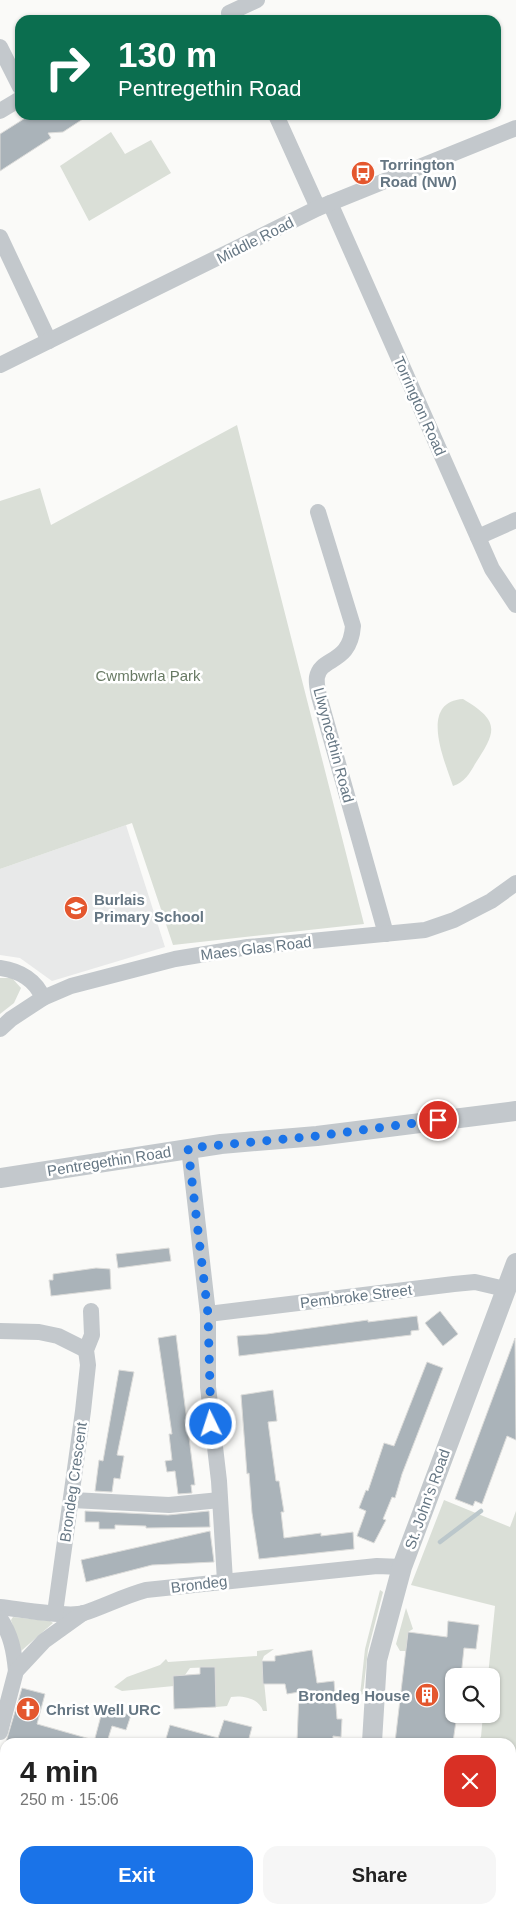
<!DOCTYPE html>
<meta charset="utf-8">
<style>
:root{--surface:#fff;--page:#f6f6f6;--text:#222;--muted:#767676;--accent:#1a73e8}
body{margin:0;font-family:Arial,sans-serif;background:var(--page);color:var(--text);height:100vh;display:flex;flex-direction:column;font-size:19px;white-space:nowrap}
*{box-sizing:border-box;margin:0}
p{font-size:16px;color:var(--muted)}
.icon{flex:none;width:28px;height:28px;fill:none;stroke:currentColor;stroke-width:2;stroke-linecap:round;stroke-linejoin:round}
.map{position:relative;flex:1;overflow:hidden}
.details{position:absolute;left:0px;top:1738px;width:516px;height:176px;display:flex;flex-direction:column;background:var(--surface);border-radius:15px 15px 0 0;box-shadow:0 1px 4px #0004}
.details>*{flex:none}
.banner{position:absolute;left:15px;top:15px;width:486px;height:105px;border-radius:15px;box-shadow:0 1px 4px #0004;background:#0b6e4f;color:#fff;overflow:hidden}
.tools{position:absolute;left:445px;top:1668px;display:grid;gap:10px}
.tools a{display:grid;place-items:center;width:55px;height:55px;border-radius:10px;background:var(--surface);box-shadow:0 1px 4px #0004;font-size:25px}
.pin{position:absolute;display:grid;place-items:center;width:42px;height:42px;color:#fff;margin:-21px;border:2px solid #fff;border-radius:50%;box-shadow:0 1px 5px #0007}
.me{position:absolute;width:55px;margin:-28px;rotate:356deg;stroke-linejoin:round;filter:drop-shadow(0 0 4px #0008)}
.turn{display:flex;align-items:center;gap:18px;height:105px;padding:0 20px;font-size:22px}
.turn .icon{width:65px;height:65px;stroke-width:2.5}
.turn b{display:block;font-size:35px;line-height:42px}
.round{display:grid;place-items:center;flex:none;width:52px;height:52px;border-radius:15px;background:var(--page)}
.summary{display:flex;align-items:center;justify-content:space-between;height:85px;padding:0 20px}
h1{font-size:30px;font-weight:700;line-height:38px}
.primary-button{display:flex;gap:10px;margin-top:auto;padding:10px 20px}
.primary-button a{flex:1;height:58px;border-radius:15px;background:var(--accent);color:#fff;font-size:20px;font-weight:700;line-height:58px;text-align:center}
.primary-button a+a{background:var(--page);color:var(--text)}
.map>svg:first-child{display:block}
.built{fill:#e8e9e9}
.green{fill:#dadfd7}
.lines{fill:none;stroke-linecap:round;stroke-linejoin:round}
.stream{stroke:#bbc7cb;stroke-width:4.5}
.building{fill:#aab3b9;stroke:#dcdcda}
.minor{stroke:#c3c8cc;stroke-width:16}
.tertiary{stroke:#c3c8cc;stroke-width:20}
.route{stroke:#1a73e8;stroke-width:9;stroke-dasharray:0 16.2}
.labels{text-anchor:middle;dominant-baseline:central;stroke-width:5;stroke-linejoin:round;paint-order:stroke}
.poi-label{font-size:15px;font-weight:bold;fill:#657683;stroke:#fff;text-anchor:start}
.street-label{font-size:15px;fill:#657683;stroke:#fff}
.park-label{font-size:15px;fill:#687a64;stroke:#fff}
</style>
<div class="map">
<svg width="516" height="1913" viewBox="0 0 516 1913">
<rect width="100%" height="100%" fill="#fafaf8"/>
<polygon class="built" points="126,825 165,947 52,981 20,958 0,955 0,869"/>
<g class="green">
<polygon points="111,132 125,154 151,140 171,173 89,221 60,166"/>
<polygon points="237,425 364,924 173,945 132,823 0,869 0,501 40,488 51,525"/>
<path d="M 463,699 C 500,721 497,731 475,764 C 470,773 464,783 453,786 C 445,762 418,702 463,699 Z"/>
<polygon points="0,978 12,978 21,988 14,1003 0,1014"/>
<polygon points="444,1500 510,1527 516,1511 516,1913 439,1913 440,1909 511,1909 511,1742 476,1742 481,1737 483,1714 491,1714 491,1676 488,1676 495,1606 411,1585"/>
<polygon points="380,1590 383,1592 368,1650 363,1694 360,1695 365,1649"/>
<polygon points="406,1608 413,1629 408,1632 406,1651 400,1651 396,1644"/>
<polygon points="13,1617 50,1621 53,1623 21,1651 11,1620"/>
<path d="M 274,1649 L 264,1656 L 262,1661 L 267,1711 L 263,1711 C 259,1698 242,1695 231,1697 L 227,1706 L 216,1707 L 215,1667 L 190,1668 L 185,1675 L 174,1676 L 174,1686 L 122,1691 L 114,1687 L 127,1677 L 160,1665 L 166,1659 L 168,1662 L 257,1656 L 257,1651 Z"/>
</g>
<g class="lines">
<polyline class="stream" points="440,1542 481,1511"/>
</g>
<g class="building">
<polygon points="30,115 89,115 63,132 48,133 51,138 0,171 0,134"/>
<polygon points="169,1248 171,1261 118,1268 116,1254"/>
<polygon points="96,1268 110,1269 111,1289 51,1296 49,1280 53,1280 53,1274"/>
<polygon points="440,1311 458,1334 443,1346 425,1323"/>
<polygon points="417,1316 419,1330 411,1331 411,1335 239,1356 237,1336 267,1334 368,1320 368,1322"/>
<polygon points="176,1335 195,1485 191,1485 192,1493 178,1494 175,1471 167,1472 165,1461 172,1460 169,1434 172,1434 158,1338"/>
<polygon points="515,1338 516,1440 507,1436 482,1504 475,1501 473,1506 455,1499"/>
<polygon points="427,1362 443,1368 402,1474 395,1498 392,1497 383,1519 386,1520 374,1543 357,1536 366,1511 359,1508 366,1490 368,1491 384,1443 394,1446"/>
<polygon points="119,1370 134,1372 117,1455 124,1456 120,1479 114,1478 112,1492 95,1491 99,1460 103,1461"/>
<polygon points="273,1390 277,1421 268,1422 276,1481 279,1481 284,1512 281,1512 284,1538 321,1533 321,1536 353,1532 354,1549 259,1559 252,1513 249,1473 247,1474 241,1395"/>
<polygon points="85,1511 168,1515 209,1511 210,1527 146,1528 146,1526 115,1525 115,1529 99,1529 99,1522 85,1522"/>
<polygon points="210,1531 214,1562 152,1565 86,1582 81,1560"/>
<polygon points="448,1621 479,1625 476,1649 464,1648 461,1676 454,1676 454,1714 457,1714 453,1742 395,1742 408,1632 447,1637"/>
<polygon points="312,1650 317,1683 334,1681 337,1719 342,1719 341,1737 333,1736 333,1742 297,1742 299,1692 287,1694 285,1684 263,1684 262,1661 275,1661 275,1656"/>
<polygon points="200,1667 215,1667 216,1707 174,1709 173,1676 200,1674"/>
<polygon points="22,1688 45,1694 37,1724 90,1739 89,1742 6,1742"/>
<polygon points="103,1708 131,1715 126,1730 112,1726 107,1742 94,1742"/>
<polygon points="224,1720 252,1727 248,1742 165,1742 170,1725 218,1738"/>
</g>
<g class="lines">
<g class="minor">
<polyline points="229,13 257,0"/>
<polyline points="0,47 20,87"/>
<polyline points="0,111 20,99"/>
<polyline points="276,115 318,208"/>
<polyline points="330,203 492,569 516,605"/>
<polyline points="0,237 49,341"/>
<polyline points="0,365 318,208 516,128"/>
<path d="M 318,512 L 353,626 C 350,665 321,656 317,677 C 316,683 318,691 319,696 L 386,934"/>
<polyline points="478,537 516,520"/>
<path d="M 0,968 C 20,971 35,979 43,998"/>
<polyline points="0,1029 11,1019 43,998 71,986 175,959 248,947 425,930 454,920 491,901 516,883"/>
<polyline points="189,1148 208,1314 208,1387 219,1481 225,1581"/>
<polyline points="208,1314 454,1284 475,1282 505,1289"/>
<polyline points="0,1331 39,1332 58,1336 86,1350"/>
<polyline points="72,1500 169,1505 220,1500"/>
<path d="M 0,1607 C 19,1609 67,1618 84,1613 C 105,1606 124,1596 146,1590 L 377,1566 L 402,1567"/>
<polyline points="55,1613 83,1411 88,1365 86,1350 92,1335 91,1311"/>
<path d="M 0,1618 C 11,1635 14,1650 16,1671"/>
<polyline points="0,1732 16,1671 44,1641 83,1613"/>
</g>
<g class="tertiary">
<polyline points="0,1178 221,1144 317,1136 516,1111"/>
<polyline points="372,1742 377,1660 402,1567 516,1263"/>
<polyline points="0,1771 5,1772"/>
<polyline points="347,1913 348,1909"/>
</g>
</g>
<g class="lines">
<polyline class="route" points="211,1424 208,1314 188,1148 317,1136 438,1120"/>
</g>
<defs>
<g id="bus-disc" transform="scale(1.25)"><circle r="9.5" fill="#e4572e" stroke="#fff"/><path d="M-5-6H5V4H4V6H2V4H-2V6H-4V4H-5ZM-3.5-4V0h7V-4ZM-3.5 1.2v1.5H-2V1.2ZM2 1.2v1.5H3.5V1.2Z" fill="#fff"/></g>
<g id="school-disc" transform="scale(1.25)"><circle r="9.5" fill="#e4572e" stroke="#fff"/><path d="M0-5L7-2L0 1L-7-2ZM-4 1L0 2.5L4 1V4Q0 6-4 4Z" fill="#fff"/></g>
<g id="building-disc" transform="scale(1.25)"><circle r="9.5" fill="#e4572e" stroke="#fff"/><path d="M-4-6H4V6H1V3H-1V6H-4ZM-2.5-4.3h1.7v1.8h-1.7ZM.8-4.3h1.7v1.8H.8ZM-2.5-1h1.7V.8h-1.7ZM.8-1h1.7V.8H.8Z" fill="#fff"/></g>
<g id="church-disc" transform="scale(1.25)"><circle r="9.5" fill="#e4572e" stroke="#fff"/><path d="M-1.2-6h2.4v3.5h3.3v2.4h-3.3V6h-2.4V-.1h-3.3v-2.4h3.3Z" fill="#fff"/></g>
</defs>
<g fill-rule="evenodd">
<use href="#bus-disc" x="363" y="173"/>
<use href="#school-disc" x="76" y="908"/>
<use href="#building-disc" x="427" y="1695"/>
<use href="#church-disc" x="28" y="1709"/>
</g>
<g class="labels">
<g class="poi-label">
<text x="380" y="164">Torrington<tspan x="380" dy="17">Road (NW)</tspan></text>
<text x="94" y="899">Burlais<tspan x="94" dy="17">Primary School</tspan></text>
<text x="410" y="1695" text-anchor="end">Brondeg House</text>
<text x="46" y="1709">Christ Well URC</text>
</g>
<g class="street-label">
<text transform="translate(255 240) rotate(-27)">Middle Road</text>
<text transform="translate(420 406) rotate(66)">Torrington Road</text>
<text transform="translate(334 745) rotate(75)">Llwyncethin Road</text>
<text transform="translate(256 948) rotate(-7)">Maes Glas Road</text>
<text transform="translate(109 1161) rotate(-9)">Pentregethin Road</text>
<text transform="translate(356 1296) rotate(-7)">Pembroke Street</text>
<text transform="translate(73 1482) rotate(-82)">Brondeg Crescent</text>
<text transform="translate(427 1499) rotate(-70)">St. John's Road</text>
<text transform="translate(199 1584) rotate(-7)">Brondeg</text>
</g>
<g class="park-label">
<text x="148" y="675">Cwmbwrla Park</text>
</g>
</g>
</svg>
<div class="tools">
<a><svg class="icon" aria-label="search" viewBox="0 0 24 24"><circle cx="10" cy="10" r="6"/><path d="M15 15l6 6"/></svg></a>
</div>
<div class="pin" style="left:438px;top:1120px;background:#d93025"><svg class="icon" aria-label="arrive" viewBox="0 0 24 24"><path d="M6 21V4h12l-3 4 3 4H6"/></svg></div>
<svg class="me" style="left:211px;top:1424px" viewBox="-20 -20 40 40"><circle r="17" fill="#1a73e8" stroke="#fff" stroke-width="3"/><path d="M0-11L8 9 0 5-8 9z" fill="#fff"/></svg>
<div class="banner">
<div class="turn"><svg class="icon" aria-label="right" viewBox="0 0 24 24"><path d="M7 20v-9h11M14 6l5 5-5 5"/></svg><div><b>130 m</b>Pentregethin Road</div></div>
</div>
<section class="details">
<div class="summary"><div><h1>4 min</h1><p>250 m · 15:06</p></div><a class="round" style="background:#d93025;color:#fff"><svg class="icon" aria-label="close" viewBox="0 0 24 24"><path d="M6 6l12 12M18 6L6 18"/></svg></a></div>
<div class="primary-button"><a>Exit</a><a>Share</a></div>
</section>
</div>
